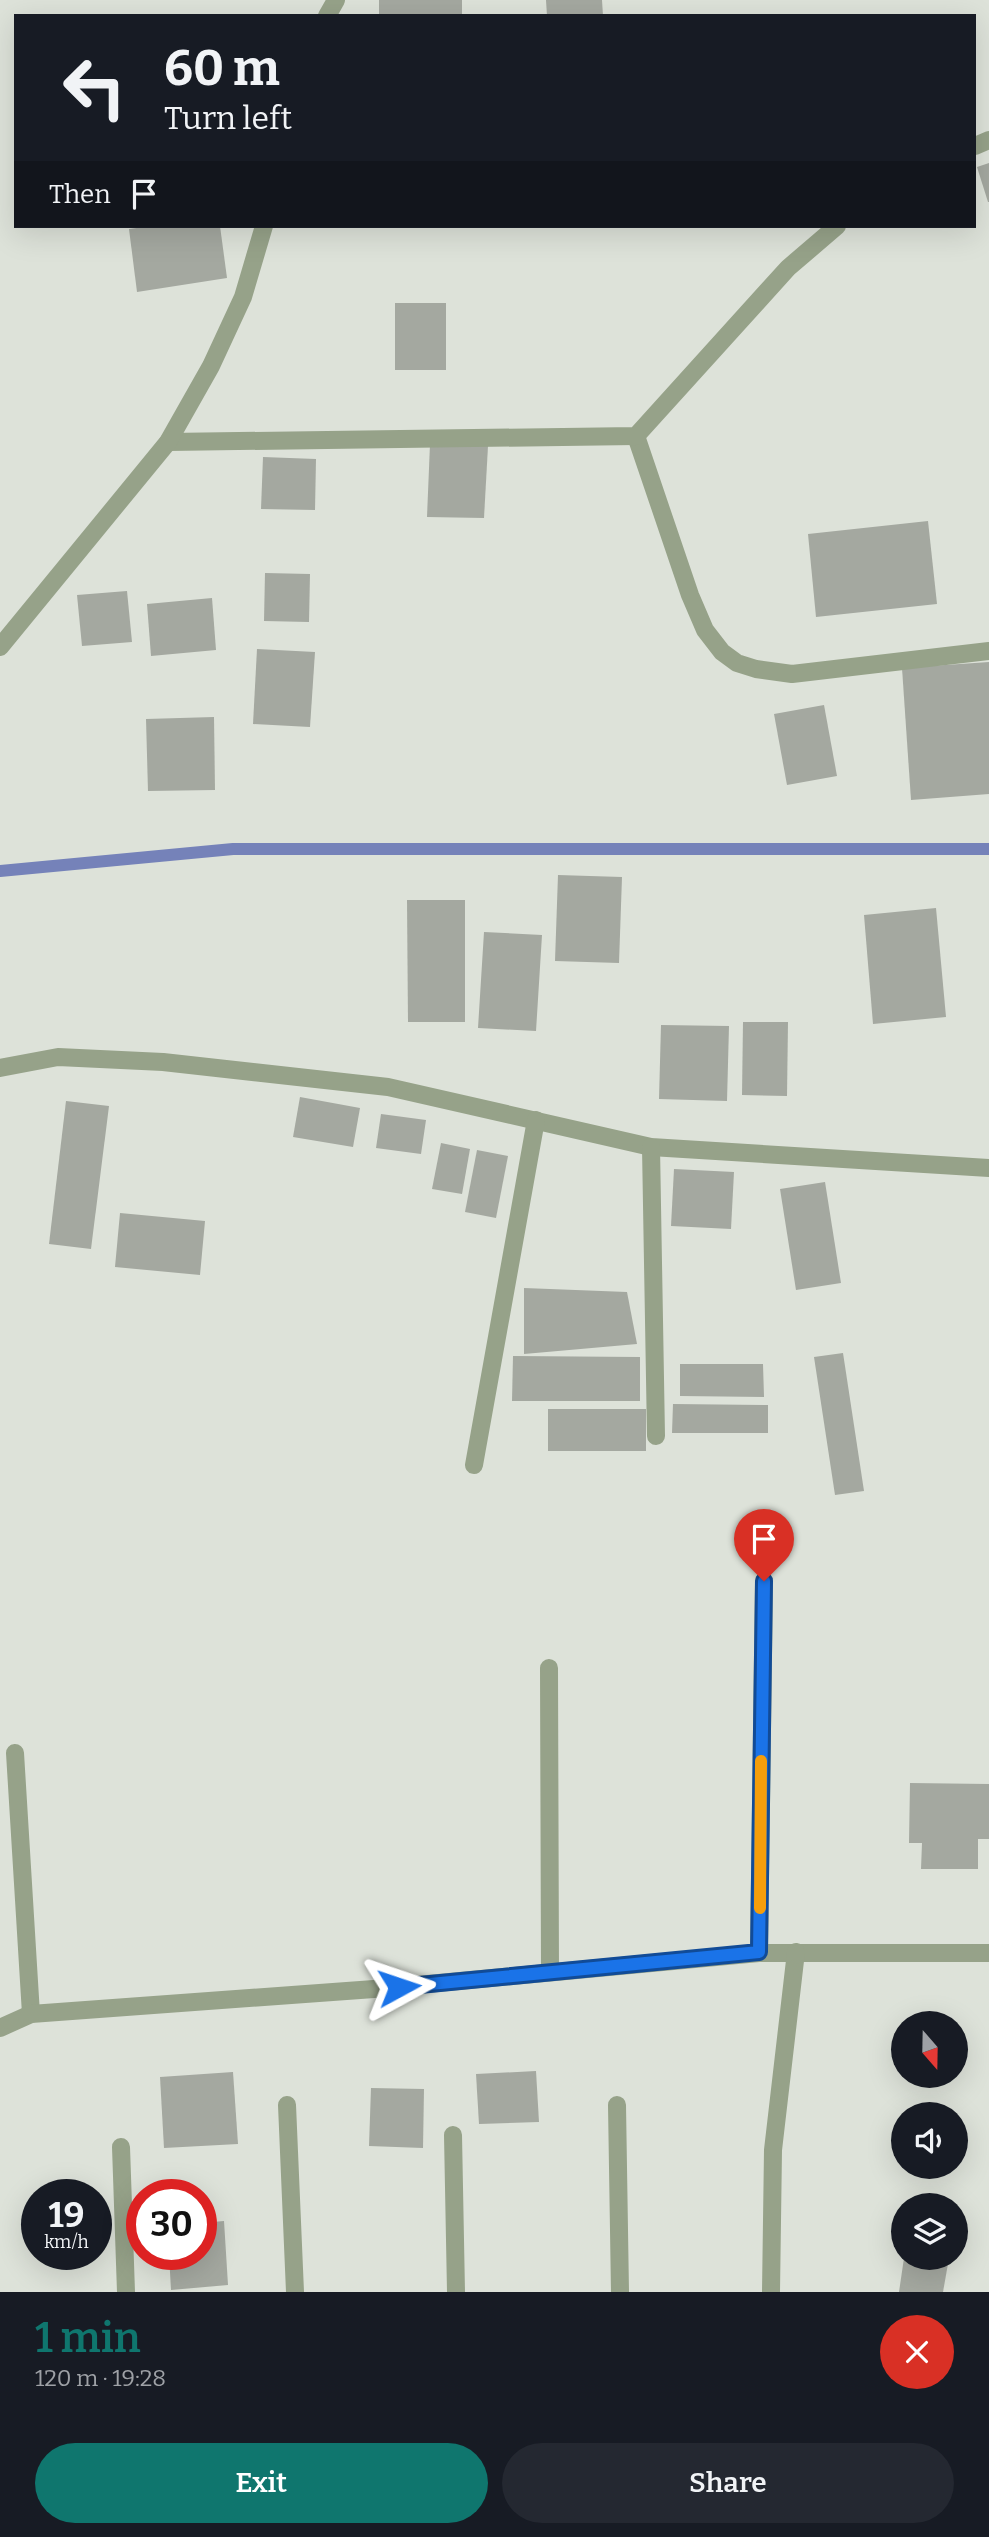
<!DOCTYPE html>
<meta charset="utf-8">
<style>
:root{--surface:#171b24;--page:#242831;--text:#f1f3f6;--muted:#9ea1a6;--accent:#0f766e}
body{margin:0;font-family:Bitter,serif;background:var(--page);color:var(--text);height:100vh;display:flex;flex-direction:column;font-size:26px;white-space:nowrap}
*{box-sizing:border-box;margin:0}
p{font-size:23px;color:var(--muted)}
.icon{flex:none;width:38px;height:38px;fill:none;stroke:currentColor;stroke-width:2;stroke-linecap:round;stroke-linejoin:round}
.map{position:relative;height:2292px;overflow:hidden}
.sheet{display:flex;flex-direction:column;background:var(--surface);flex:1}
.sheet>*{flex:none}
.hud{position:absolute;left:14px;top:14px;width:962px;height:214px;border-radius:0px;box-shadow:0 7px 28px #0002;background:#171b24;color:var(--text);overflow:hidden}
.needle{width:46px;rotate:160deg}
.fabs{position:absolute;left:891px;top:2011px;display:grid;gap:14px}
.fabs a{display:grid;place-items:center;width:77px;height:77px;border-radius:50%;background:var(--surface);box-shadow:0 7px 28px #0002;font-size:35px}
.speed{position:absolute;left:21px;top:2179px;display:flex;gap:14px;font-size:35px;font-weight:700;text-align:center}
.speed>*{display:grid;place-content:center;width:91px;height:91px;border-radius:50%;background:var(--surface);box-shadow:0 7px 28px #0002;line-height:1}
.speed small{font-size:18px;font-weight:400}
.speed .limit{border:10px solid #d22;background:#fff;color:#111}
.pin{position:absolute;display:grid;place-items:center;width:60px;height:60px;color:#fff;margin:-72px -30px;border-radius:50% 50% 50% 0;rotate:-45deg;box-shadow:0 0 7px #0007}
.pin .icon{rotate:45deg}
.me{position:absolute;width:77px;margin:-38px;rotate:85deg;stroke-linejoin:round;filter:drop-shadow(0 0 5px #0008)}
.turn{display:flex;align-items:center;gap:24px;height:147px;padding:0 35px;font-size:32px}
.turn .icon{width:91px;height:91px;stroke-width:2.5}
.turn b{display:block;font-size:49px;line-height:60px}
.then{display:flex;align-items:center;height:66px;padding:0 35px;background:#0003;gap:14px;font-size:26px}
.round{display:grid;place-items:center;flex:none;width:74px;height:74px;border-radius:37px;background:var(--page)}
.overview{display:flex;align-items:center;justify-content:space-between;height:119px;padding:0 35px}
h1{font-size:42px;font-weight:600;line-height:52px;color:var(--accent)}
.cta{display:flex;gap:14px;margin-top:auto;padding:14px 35px}
.cta a{flex:1;height:80px;border-radius:42px;background:var(--accent);color:#fff;font-size:28px;font-weight:600;line-height:80px;text-align:center}
.cta a+a{background:var(--page);color:var(--text)}
.map>svg:first-child{display:block}
.lines{fill:none;stroke-linecap:round;stroke-linejoin:round}
.stream{stroke:#7582b9;stroke-width:12}
.building{fill:#a4a8a0}
.minor{stroke:#96a289;stroke-width:18}
.route-casing{stroke:#114b97;stroke-width:18}
.route{stroke:#1a73e8;stroke-width:12}
.slow{stroke:#f59e0b;stroke-width:12}
</style>
<div class="map">
<svg width="989" height="2292" viewBox="0 0 989 2292">
<rect width="100%" height="100%" fill="#dde2d9"/>
<g class="lines">
<polyline class="stream" points="0,871 233,849 989,849"/>
</g>
<g class="building">
<rect x="379" y="0" width="83" height="16"/>
<polygon points="546,0 602,0 603,16 547,16"/>
<polygon points="989,163 989,202 988,202 977,167"/>
<polygon points="151,226 220,226 227,278 137,292 129,229"/>
<rect x="395" y="303" width="51" height="67"/>
<polygon points="430,444 488,446 484,518 427,517"/>
<polygon points="263,457 316,459 315,510 261,509"/>
<polygon points="928,521 937,604 816,617 808,534"/>
<polygon points="265,573 310,574 309,622 264,621"/>
<polygon points="127,591 132,642 82,646 77,595"/>
<polygon points="212,598 216,650 151,656 147,604"/>
<polygon points="257,649 315,652 310,727 253,724"/>
<polygon points="989,662 989,794 911,800 902,668"/>
<polygon points="824,705 837,776 787,785 774,714"/>
<polygon points="214,717 215,790 148,791 146,719"/>
<polygon points="558,875 622,877 619,963 555,961"/>
<polygon points="407,900 465,900 465,1022 408,1022"/>
<polygon points="936,908 946,1017 873,1024 864,915"/>
<polygon points="484,932 542,935 536,1031 478,1028"/>
<polygon points="743,1022 788,1022 787,1096 742,1095"/>
<polygon points="661,1025 729,1026 727,1101 659,1099"/>
<polygon points="300,1097 360,1108 353,1147 293,1137"/>
<polygon points="66,1101 109,1106 91,1249 49,1244"/>
<polygon points="381,1114 426,1120 421,1154 376,1148"/>
<polygon points="441,1143 470,1149 462,1194 432,1189"/>
<polygon points="477,1150 508,1156 496,1218 465,1212"/>
<polygon points="674,1169 734,1172 731,1229 671,1226"/>
<polygon points="825,1182 841,1283 796,1290 780,1189"/>
<polygon points="120,1213 205,1221 200,1275 115,1267"/>
<polygon points="524,1288 627,1292 637,1344 524,1354"/>
<polygon points="843,1353 864,1491 835,1495 814,1357"/>
<polygon points="513,1356 640,1357 640,1401 512,1401"/>
<polygon points="680,1364 763,1364 764,1397 680,1396"/>
<polygon points="673,1404 768,1405 768,1433 672,1433"/>
<rect x="548" y="1409" width="98" height="42"/>
<polygon points="910,1783 989,1784 989,1839 978,1839 978,1869 921,1869 922,1843 909,1843"/>
<polygon points="536,2071 539,2122 479,2124 476,2074"/>
<polygon points="233,2072 238,2144 164,2148 160,2077"/>
<polygon points="371,2088 424,2089 423,2148 369,2146"/>
<polygon points="224,2221 228,2285 171,2290 169,2254 201,2254 201,2223"/>
<polygon points="904,2258 949,2258 943,2292 899,2292"/>
</g>
<g class="lines">
<g class="minor">
<polyline points="327,16 336,0"/>
<polyline points="975,146 989,140"/>
<polyline points="636,436 690,595 705,630 722,652 737,663 756,669 792,674 989,651"/>
<polyline points="168,442 636,436 788,268 837,226"/>
<polyline points="0,647 168,442 211,366 243,297 264,226"/>
<polyline points="0,1068 58,1057 163,1062 388,1087 651,1147 989,1168"/>
<polyline points="651,1147 656,1436"/>
<polyline points="474,1465 536,1120"/>
<polyline points="549,1668 550,1972"/>
<polyline points="15,1753 31,2014"/>
<polyline points="759,1953 764,1581"/>
<polyline points="0,2028 31,2014 374,1989 759,1953 989,1953"/>
<polyline points="287,2105 295,2292"/>
<polyline points="617,2105 620,2292"/>
<polyline points="453,2135 456,2292"/>
<polyline points="121,2147 126,2292"/>
<polyline points="771,2292 773,2150 796,1952"/>
</g>
</g>
<g class="lines">
<g class="route-casing">
<polyline id="route" points="399,1987 759,1952 764,1581"/>
</g>
<use href="#route" class="route"/>
<polyline class="slow" points="760,1908 761,1761"/>
</g>
</svg>
<div class="fabs">
<a><svg class="needle" viewBox="-14 -14 28 28"><path d="M0-13l5 13h-10z" fill="#e53935"/><path d="M0 13l5-13h-10z" fill="#9ea1a6"/></svg></a>
<a><svg class="icon" aria-label="sound" viewBox="0 0 24 24"><path d="M4 9h4l5-4v14l-5-4H4zM17 9q2 3 0 6"/></svg></a>
<a><svg class="icon" aria-label="layers" viewBox="0 0 24 24"><path d="M12 4l9 5-9 5-9-5zM3 14l9 5 9-5"/></svg></a>
</div>
<div class="speed"><div>19<small>km/h</small></div><div class="limit">30</div></div>
<div class="pin" style="left:764px;top:1581px;background:#d93025"><svg class="icon" aria-label="arrive" viewBox="0 0 24 24"><path d="M6 21V4h12l-3 4 3 4H6"/></svg></div>
<svg class="me" style="left:399px;top:1987px" viewBox="-20 -20 40 40"><path d="M0-17L14 15 0 8-14 15z" fill="#1a73e8" stroke="#fff" stroke-width="4"/></svg>
<div class="hud">
<div class="turn"><svg class="icon" aria-label="left" viewBox="0 0 24 24"><path d="M17 20v-9H6M10 6l-5 5 5 5"/></svg><div><b>60 m</b>Turn left</div></div>
<div class="then">Then<svg class="icon" aria-label="arrive" viewBox="0 0 24 24"><path d="M6 21V4h12l-3 4 3 4H6"/></svg></div>
</div>
</div>
<section class="sheet">
<div class="overview"><div><h1>1 min</h1><p>120 m · 19:28</p></div><a class="round" style="background:#d93025;color:#fff"><svg class="icon" aria-label="close" viewBox="0 0 24 24"><path d="M6 6l12 12M18 6L6 18"/></svg></a></div>
<div class="cta"><a>Exit</a><a>Share</a></div>
</section>
